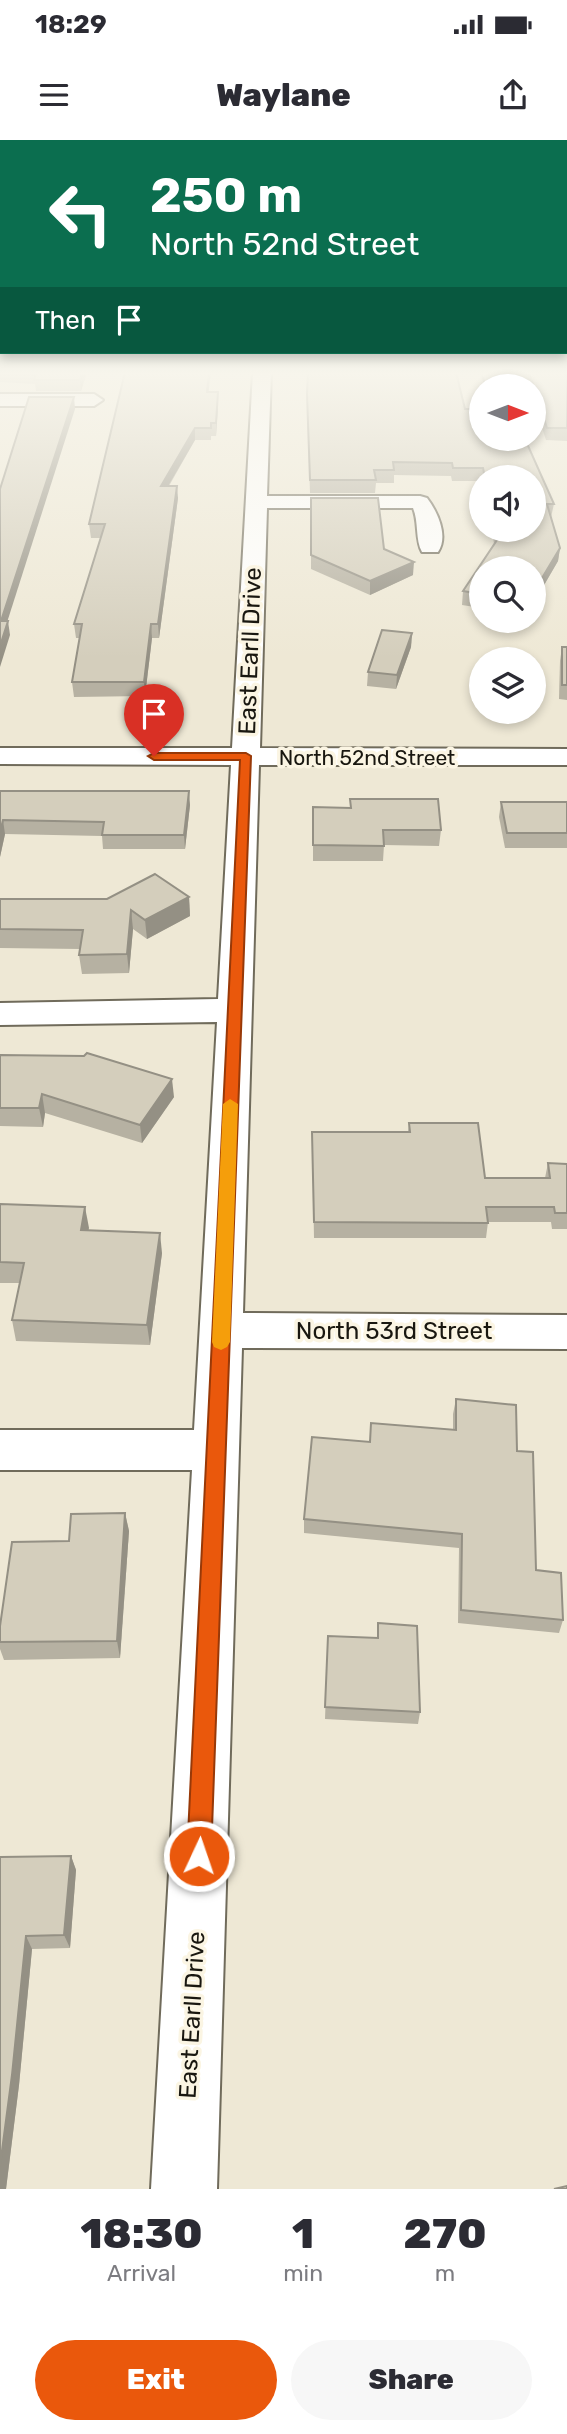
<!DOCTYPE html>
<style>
:root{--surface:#fff;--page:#f7f7f7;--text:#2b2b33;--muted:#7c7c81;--accent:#ea580c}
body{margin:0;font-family:Rubik,sans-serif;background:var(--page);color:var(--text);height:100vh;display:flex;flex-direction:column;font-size:26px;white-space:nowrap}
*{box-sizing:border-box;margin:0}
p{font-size:23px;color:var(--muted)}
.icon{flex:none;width:38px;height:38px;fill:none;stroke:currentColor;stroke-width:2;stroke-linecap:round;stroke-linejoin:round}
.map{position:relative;height:2049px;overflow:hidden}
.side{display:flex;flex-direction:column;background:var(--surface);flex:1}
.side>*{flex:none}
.banner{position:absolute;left:0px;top:0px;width:567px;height:214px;box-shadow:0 4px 10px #0003;background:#0b6e4f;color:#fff;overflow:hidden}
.needle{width:46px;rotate:90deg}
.fabs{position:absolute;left:469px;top:234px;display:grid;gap:14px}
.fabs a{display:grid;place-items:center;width:77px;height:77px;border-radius:50%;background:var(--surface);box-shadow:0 4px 10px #0003;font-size:35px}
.pin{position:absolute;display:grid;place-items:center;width:60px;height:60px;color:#fff;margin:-72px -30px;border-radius:50% 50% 50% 0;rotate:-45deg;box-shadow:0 0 7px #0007}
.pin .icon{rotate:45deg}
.me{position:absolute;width:77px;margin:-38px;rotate:3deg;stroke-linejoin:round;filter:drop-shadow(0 0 5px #0008)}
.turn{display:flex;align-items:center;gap:24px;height:147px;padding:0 35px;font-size:32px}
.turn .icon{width:91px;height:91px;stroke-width:2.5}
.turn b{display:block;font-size:49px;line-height:60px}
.then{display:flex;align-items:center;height:66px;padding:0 35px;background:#0003;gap:14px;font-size:26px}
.eta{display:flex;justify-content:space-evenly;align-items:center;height:119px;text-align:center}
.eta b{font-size:42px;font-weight:800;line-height:49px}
.button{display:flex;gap:14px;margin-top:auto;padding:14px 35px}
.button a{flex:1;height:80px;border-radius:42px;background:var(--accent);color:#fff;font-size:28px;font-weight:800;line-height:80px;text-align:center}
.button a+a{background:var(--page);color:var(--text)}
.status{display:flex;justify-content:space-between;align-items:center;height:49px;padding:0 35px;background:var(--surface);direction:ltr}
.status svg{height:19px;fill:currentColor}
header{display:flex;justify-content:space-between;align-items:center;height:91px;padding:0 35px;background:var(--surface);font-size:32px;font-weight:800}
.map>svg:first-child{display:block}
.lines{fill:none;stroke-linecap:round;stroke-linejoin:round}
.minor-casing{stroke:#706b5b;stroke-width:4}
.minor{fill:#fff;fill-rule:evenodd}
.wall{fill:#b6b1a2}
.shaded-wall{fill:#949084}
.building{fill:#d4cebc;stroke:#949084;stroke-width:2}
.route{fill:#ea580c;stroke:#983908;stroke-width:2}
.slow{fill:#f59e0b}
.labels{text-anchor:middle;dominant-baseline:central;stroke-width:7;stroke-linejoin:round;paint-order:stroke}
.far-street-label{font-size:21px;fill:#191710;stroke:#fbf5e3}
.street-label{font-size:24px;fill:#191710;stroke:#fbf5e3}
</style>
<div class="status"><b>18:29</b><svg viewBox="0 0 49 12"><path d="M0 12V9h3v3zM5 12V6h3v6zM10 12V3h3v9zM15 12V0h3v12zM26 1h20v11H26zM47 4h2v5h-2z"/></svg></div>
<header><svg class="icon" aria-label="menu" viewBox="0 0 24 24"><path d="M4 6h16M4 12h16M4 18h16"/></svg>Waylane<svg class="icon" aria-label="share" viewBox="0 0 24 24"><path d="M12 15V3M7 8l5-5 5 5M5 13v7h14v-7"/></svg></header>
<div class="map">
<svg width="567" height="2049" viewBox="0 0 567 2049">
<rect width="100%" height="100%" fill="#eee8d5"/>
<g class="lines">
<g class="minor-casing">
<g id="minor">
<path d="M 253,232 L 271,232 L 267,356 L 420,356 L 427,358 C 437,371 449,396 438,412 L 422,412 C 415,400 419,382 413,368 L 267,368 L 260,608 L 567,609 L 567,625 L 259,625 L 243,1173 L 567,1175 L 567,1209 L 242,1208 L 217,2049 L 151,2049 L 192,1330 L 0,1330 L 0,1290 L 194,1290 L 217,882 L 0,885 L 0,863 L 218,859 L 231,625 L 0,624 L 0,608 L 232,608 Z"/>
<polygon points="482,232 500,232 505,247 487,247"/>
<polygon points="0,254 94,254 103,260 94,266 0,266"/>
</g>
</g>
<use href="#minor" class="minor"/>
</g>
<g class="wall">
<polygon points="0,232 87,232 81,251 36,251 35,244 0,242"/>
<polygon points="308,232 456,232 465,269 481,269 481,299 525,299 554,364 551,377 560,408 558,421 540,452 534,450 534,429 481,429 481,468 462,465 463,451 494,404 492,390 534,390 534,338 481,338 481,341 452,341 451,336 394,335 394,343 376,343 375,353 310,353 307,266"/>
<polygon points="524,232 567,232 567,301 546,300 534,263 534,247 529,247"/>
<polygon points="208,252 218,264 216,296 211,296 211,300 195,300 169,346 178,358 159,498 152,498 145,556 74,557 72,542 80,498 76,498 74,484 101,398 91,398 89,384"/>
<polygon points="311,358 384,409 413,435 370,455 311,429"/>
<polygon points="412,493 411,507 396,549 367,546 368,532"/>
<polygon points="562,507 567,507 567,560 559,559 560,521"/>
<polygon points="0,651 190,665 185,709 103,709 102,696 5,694 0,717"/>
<polygon points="350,659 441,690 439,706 384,705 383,721 313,721 313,667 350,668"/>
<polygon points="501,662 567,662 567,708 505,708 499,677"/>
<polygon points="189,757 190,776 147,799 133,789 129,833 82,834 79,815 80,809 0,808 0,759 107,759"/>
<polygon points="0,915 174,957 142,1003 45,973 43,987 0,986"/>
<polygon points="409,983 485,1038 545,1038 548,1023 567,1024 567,1089 552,1089 551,1082 488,1082 486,1098 314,1098 312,992 408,992"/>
<polygon points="0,1064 85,1067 88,1090 162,1113 150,1205 16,1201 12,1180 20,1143 0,1143"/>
<polygon points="456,1259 517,1311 536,1430 563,1480 559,1493 458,1483 459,1408 304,1393 304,1379 453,1290 453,1274"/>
<polygon points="125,1373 129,1391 120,1518 4,1520 0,1509 0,1486 69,1401"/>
<polygon points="378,1483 420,1572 418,1584 325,1579 328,1496 377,1498"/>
<polygon points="71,1716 76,1730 70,1808 32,1809 19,1945 6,2049 0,2049 0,1717"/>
</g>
<g class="shaded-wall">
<polygon points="82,232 87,232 81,251 80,240"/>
<polygon points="209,232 211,232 207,263 207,252"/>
<polygon points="218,252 218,264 216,296 216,283"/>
<polygon points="74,257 75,269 3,495 1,481"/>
<polygon points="195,288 195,300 161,358 161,346"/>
<polygon points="177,346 178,358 159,498 158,484"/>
<polygon points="560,408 558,421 540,452 542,438"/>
<polygon points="414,422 413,435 370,455 370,441"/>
<polygon points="8,481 10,495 0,527 0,506"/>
<polygon points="151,484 152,498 145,556 144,542"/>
<polygon points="412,493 411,507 396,549 397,535"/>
<polygon points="189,651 190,665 185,709 184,695"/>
<polygon points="3,680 5,694 0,717 0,692"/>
<polygon points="189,757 190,776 147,799 145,780"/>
<polygon points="131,770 133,789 129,833 127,814"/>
<polygon points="172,939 174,957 142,1003 140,985"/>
<polygon points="42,954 45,973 43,987 39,968"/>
<polygon points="85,1067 89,1088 84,1110 81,1090"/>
<polygon points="160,1093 162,1113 150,1205 147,1185"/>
<polygon points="125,1373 129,1391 120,1518 117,1501"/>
<polygon points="71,1716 76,1730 70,1808 64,1795"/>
<polygon points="26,1796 32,1809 19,1945 6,2049 0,2049 0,2026"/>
</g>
<g class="building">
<polygon points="13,232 82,232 80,240 34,240 36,233"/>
<polygon points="125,232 209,232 207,252 218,252 216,283 211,283 211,288 195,288 161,346 177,346 158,484 151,484 144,542 72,542 82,484 74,484 105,384 89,384"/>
<polygon points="308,232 456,232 465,269 481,269 481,299 525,299 554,364 547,364 560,408 542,438 534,436 534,429 481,429 481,454 463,451 501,394 497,396 496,390 534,390 534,338 485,338 483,328 453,328 452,323 393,322 394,330 374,330 376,340 310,340 307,254"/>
<polygon points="529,232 567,232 567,288 547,288"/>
<polygon points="29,257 74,257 1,481 8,481 0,506 0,349"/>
<polygon points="311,358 378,358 384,409 414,422 370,441 311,415"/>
<polygon points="382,490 412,493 397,535 368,532"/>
<rect x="562" y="507" width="5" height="38"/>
<polygon points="0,651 189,651 184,695 102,695 104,682 3,680 0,692"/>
<polygon points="350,659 438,659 441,690 383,690 384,706 313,705 313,667 351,668"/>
<polygon points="501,662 567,662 567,693 507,693"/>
<polygon points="155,734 189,757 145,780 131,770 127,814 79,815 83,790 0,789 0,759 107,759"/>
<polygon points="87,913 172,939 140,985 42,954 39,968 0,968 0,915 84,916"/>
<polygon points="409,983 478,983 485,1038 550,1038 548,1023 567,1024 567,1073 555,1073 554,1067 486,1067 488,1083 314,1082 312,992 410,992"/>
<polygon points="0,1064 85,1067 81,1090 160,1093 147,1185 12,1180 24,1123 0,1122"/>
<polygon points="456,1259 516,1265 517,1311 533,1312 536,1430 561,1433 563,1480 461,1470 462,1394 304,1379 312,1297 370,1302 371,1283 456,1290"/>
<polygon points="125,1373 117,1501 0,1502 0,1486 12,1402 69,1401 71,1374"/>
<polygon points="378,1483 417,1486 420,1572 325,1567 328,1496 378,1498"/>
<polygon points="71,1716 64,1795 26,1796 12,1935 0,2026 0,1717"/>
<polygon points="567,2046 567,2049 554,2049"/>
</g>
<linearGradient id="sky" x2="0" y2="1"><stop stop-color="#96aa9e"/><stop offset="0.45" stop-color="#f7f5ec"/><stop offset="1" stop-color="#f7f5ec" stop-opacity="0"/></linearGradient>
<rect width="567" height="518" fill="url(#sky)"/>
<polygon class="route" points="246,613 251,616 211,1716 207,1725 199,1728 191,1725 187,1716 240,620 154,620 148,616 154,613"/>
<polygon class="slow" points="230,959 238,964 230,1202 227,1207 221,1210 214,1207 212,1202 223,964"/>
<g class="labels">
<g class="far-street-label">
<text x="367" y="617">North 52nd Street</text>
</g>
<g class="street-label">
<text transform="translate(250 511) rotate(-88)">East Earll Drive</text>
<text x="394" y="1191">North 53rd Street</text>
<text transform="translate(192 1875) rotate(-87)">East Earll Drive</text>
</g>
</g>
</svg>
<div class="fabs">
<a><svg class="needle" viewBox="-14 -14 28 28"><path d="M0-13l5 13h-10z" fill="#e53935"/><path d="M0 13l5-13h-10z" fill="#7c7c81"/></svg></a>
<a><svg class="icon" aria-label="sound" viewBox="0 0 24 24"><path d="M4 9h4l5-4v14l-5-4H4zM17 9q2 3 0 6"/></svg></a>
<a><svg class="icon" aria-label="search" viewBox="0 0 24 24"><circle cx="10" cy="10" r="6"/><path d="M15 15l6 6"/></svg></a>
<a><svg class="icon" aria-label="layers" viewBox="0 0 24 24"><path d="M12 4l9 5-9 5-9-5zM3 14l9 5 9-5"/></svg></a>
</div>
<div class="pin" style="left:154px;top:616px;background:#d93025"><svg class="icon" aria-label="arrive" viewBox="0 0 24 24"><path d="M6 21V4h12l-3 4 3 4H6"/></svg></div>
<svg class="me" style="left:199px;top:1716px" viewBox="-20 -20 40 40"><circle r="17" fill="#ea580c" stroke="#fff" stroke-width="3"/><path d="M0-11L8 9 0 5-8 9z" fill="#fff"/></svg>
<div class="banner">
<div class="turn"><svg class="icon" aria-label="left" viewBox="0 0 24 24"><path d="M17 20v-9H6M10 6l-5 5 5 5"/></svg><div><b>250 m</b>North 52nd Street</div></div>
<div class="then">Then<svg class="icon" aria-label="arrive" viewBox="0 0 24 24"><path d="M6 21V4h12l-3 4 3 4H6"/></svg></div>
</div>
</div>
<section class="side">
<div class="eta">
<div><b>18:30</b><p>Arrival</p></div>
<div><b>1</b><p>min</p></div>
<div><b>270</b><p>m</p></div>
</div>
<div class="button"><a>Exit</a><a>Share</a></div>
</section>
